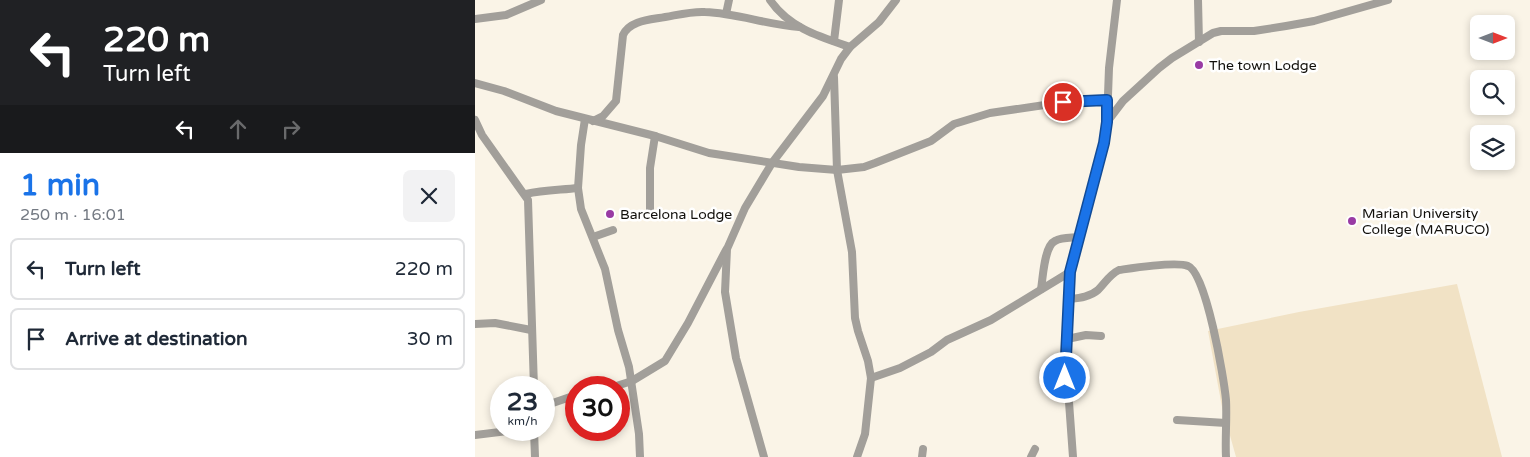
<!DOCTYPE html>
<meta charset="utf-8">
<style>
:root{--surface:#fff;--page:#f2f2f3;--text:#1f2937;--muted:#747a83;--line:#e0e1e3;--accent:#1a73e8}
body{margin:0;font-family:"Varela Round",sans-serif;background:var(--page);color:var(--text);height:100vh;display:flex;flex-direction:column;font-size:19px;white-space:nowrap}
*{box-sizing:border-box;margin:0}
p{font-size:16px;color:var(--muted)}
.icon{flex:none;width:28px;height:28px;fill:none;stroke:currentColor;stroke-width:2;stroke-linecap:round;stroke-linejoin:round}
.map{position:relative;flex:1;overflow:hidden}
.details{display:flex;flex-direction:column;background:var(--surface);width:475px}
.details>*{flex:none}
.guide{background:#202124;color:#fff;overflow:hidden}
.needle{width:32px;rotate:90deg}
.buttons{position:absolute;left:995px;top:15px;display:grid;gap:10px}
.buttons a{display:grid;place-items:center;width:45px;height:45px;border-radius:8px;background:var(--surface);box-shadow:0 2px 8px #0003;font-size:25px}
.speed{position:absolute;left:15px;top:376px;display:flex;gap:10px;font-size:25px;font-weight:700;text-align:center}
.speed>*{display:grid;place-content:center;width:65px;height:65px;border-radius:50%;background:var(--surface);box-shadow:0 2px 8px #0003;line-height:1}
.speed small{font-size:12px;font-weight:400}
.speed .limit{border:8px solid #d22;background:#fff;color:#111}
.pin{position:absolute;display:grid;place-items:center;width:42px;height:42px;color:#fff;margin:-21px;border:2px solid #fff;border-radius:50%;box-shadow:0 1px 5px #0007}
.me{position:absolute;width:55px;margin:-28px;rotate:0deg;stroke-linejoin:round;filter:drop-shadow(0 0 4px #0008)}
.turn{display:flex;align-items:center;gap:18px;height:105px;padding:0 20px;font-size:22px}
.turn .icon{width:65px;height:65px;stroke-width:2.5}
.turn b{display:block;font-size:35px;line-height:42px}
.lanes{display:flex;align-items:center;height:48px;padding:0 20px;background:#0003;justify-content:center;gap:25px;direction:ltr}
.lanes .off{opacity:.35}
.round{display:grid;place-items:center;flex:none;width:52px;height:52px;border-radius:8px;background:var(--page)}
.head{display:flex;align-items:center;justify-content:space-between;height:85px;padding:0 20px}
h1{font-size:30px;font-weight:800;line-height:38px;color:var(--accent)}
ul{padding:0;list-style:none}
li{display:flex;align-items:center;gap:15px;height:62px;margin:0 10px 8px;padding:0 10px;border:2px solid var(--line);border-radius:8px}
li div{flex:1}
li b{display:block;font-size:19px}
li em{font-style:normal}
main{display:flex;flex:1;min-height:0}
.map>svg:first-child{display:block}
.green{fill:#f1e2c5}
.lines{fill:none;stroke-linecap:round;stroke-linejoin:round}
.street{stroke:#a29f9a;stroke-width:8}
.route-casing{stroke:#114b97;stroke-width:12}
.route{stroke:#1a73e8;stroke-width:9}
.poi-dot{fill:#993ba4;stroke:#fff;stroke-width:2}
.labels{text-anchor:middle;dominant-baseline:central;stroke-width:5;stroke-linejoin:round;paint-order:stroke}
.poi-label{font-size:14px;fill:#110f0b;stroke:#fff;text-anchor:start}
</style>
<main>
<section class="details">
<div class="guide">
<div class="turn"><svg class="icon" aria-label="left" viewBox="0 0 24 24"><path d="M17 20v-9H6M10 6l-5 5 5 5"/></svg><div><b>220 m</b>Turn left</div></div>
<div class="lanes"><svg class="icon" aria-label="left" viewBox="0 0 24 24"><path d="M17 20v-9H6M10 6l-5 5 5 5"/></svg><svg class="icon off" aria-label="ahead" viewBox="0 0 24 24"><path d="M12 20V5M6 11l6-6 6 6"/></svg><svg class="icon off" aria-label="right" viewBox="0 0 24 24"><path d="M7 20v-9h11M14 6l5 5-5 5"/></svg></div>
</div>
<div class="head"><div><h1>1 min</h1><p>250 m · 16:01</p></div><a class="round"><svg class="icon" aria-label="close" viewBox="0 0 24 24"><path d="M6 6l12 12M18 6L6 18"/></svg></a></div>
<ul>
<li><svg class="icon" aria-label="left" viewBox="0 0 24 24"><path d="M17 20v-9H6M10 6l-5 5 5 5"/></svg><div><b>Turn left</b></div><em>220 m</em></li>
<li><svg class="icon" aria-label="arrive" viewBox="0 0 24 24"><path d="M6 21V4h12l-3 4 3 4H6"/></svg><div><b>Arrive at destination</b></div><em>30 m</em></li>
</ul>
</section>
<div class="map">
<svg width="1055" height="457" viewBox="0 0 1055 457">
<rect width="100%" height="100%" fill="#faf4e7"/>
<polygon class="green" points="982,284 1027,457 761,457 747,407 733,331 824,312"/>
<g class="lines">
<g class="street">
<path d="M 295,0 C 314,28 345,37 375,47"/>
<polyline points="723,0 724,42"/>
<polyline points="251,14 254,0"/>
<polyline points="0,19 31,15 66,0"/>
<polyline points="359,41 364,0"/>
<polyline points="359,77 362,170 377,252 380,318 383,331 393,361 396,378 390,434 382,457"/>
<polyline points="0,83 29,91 81,111 180,136 234,153 324,167 362,170 389,167 400,163 456,141 479,124 515,113 583,103 632,100"/>
<polyline points="110,119 106,145 103,188 106,209 130,269 143,330 154,367 164,434 165,457"/>
<polyline points="0,120 7,135 53,200 59,388"/>
<path d="M 118,121 L 128,116 L 141,101 L 148,35 C 154,22 171,20 184,18 C 199,16 215,11 230,12 C 262,13 292,25 324,27"/>
<polyline points="632,122 648,101 684,68 697,58 738,33 746,31 779,31 811,26 839,21 913,0"/>
<path d="M 51,194 C 68,190 86,190 103,188"/>
<polyline points="175,212 175,168 180,136"/>
<polyline points="118,237 138,230"/>
<path d="M 566,289 C 568,278 569,246 580,241 C 587,237 597,238 604,237"/>
<path d="M 595,299 C 604,298 615,297 623,290 C 631,282 634,275 644,270 C 658,268 701,261 713,266 C 731,272 749,378 751,400 C 752,419 750,438 751,457"/>
<polyline points="0,324 20,323 56,330"/>
<polyline points="592,339 611,335 626,336"/>
<polyline points="396,378 425,368 456,352 472,340 516,320 595,272"/>
<polyline points="135,388 157,381 190,361 213,323 251,250"/>
<polyline points="69,406 101,395"/>
<polyline points="702,420 751,423"/>
<polyline points="59,430 60,457"/>
<polyline points="0,435 42,430"/>
<polyline points="289,457 261,358 250,292 252,249 270,208 297,163 348,96 366,59 375,47 404,22 421,0"/>
<polyline points="447,457 448,449"/>
<polyline points="556,457 560,449"/>
<polyline points="598,457 594,402 590,378 595,272 629,143 632,122 634,68 642,0"/>
</g>
</g>
<g class="lines">
<g class="route-casing">
<polyline id="route" points="588,102 632,100 632,122 629,143 595,272 590,378"/>
</g>
<use href="#route" class="route"/>
</g>
<g class="poi-dot">
<circle cx="724" cy="65" r="5"/>
<circle cx="135" cy="214" r="5"/>
<circle cx="877" cy="221" r="5"/>
</g>
<g class="labels">
<g class="poi-label">
<text x="734" y="65">The town Lodge</text>
<text x="887" y="213">Marian University<tspan x="887" dy="16">College (MARUCO)</tspan></text>
<text x="145" y="214">Barcelona Lodge</text>
</g>
</g>
</svg>
<div class="buttons">
<a><svg class="needle" viewBox="-14 -14 28 28"><path d="M0-13l5 13h-10z" fill="#e53935"/><path d="M0 13l5-13h-10z" fill="#747a83"/></svg></a>
<a><svg class="icon" aria-label="search" viewBox="0 0 24 24"><circle cx="10" cy="10" r="6"/><path d="M15 15l6 6"/></svg></a>
<a><svg class="icon" aria-label="layers" viewBox="0 0 24 24"><path d="M12 4l9 5-9 5-9-5zM3 14l9 5 9-5"/></svg></a>
</div>
<div class="speed"><div>23<small>km/h</small></div><div class="limit">30</div></div>
<div class="pin" style="left:588px;top:102px;background:#d93025"><svg class="icon" aria-label="arrive" viewBox="0 0 24 24"><path d="M6 21V4h12l-3 4 3 4H6"/></svg></div>
<svg class="me" style="left:590px;top:378px" viewBox="-20 -20 40 40"><circle r="17" fill="#1a73e8" stroke="#fff" stroke-width="3"/><path d="M0-11L8 9 0 5-8 9z" fill="#fff"/></svg>
</div>
</main>
